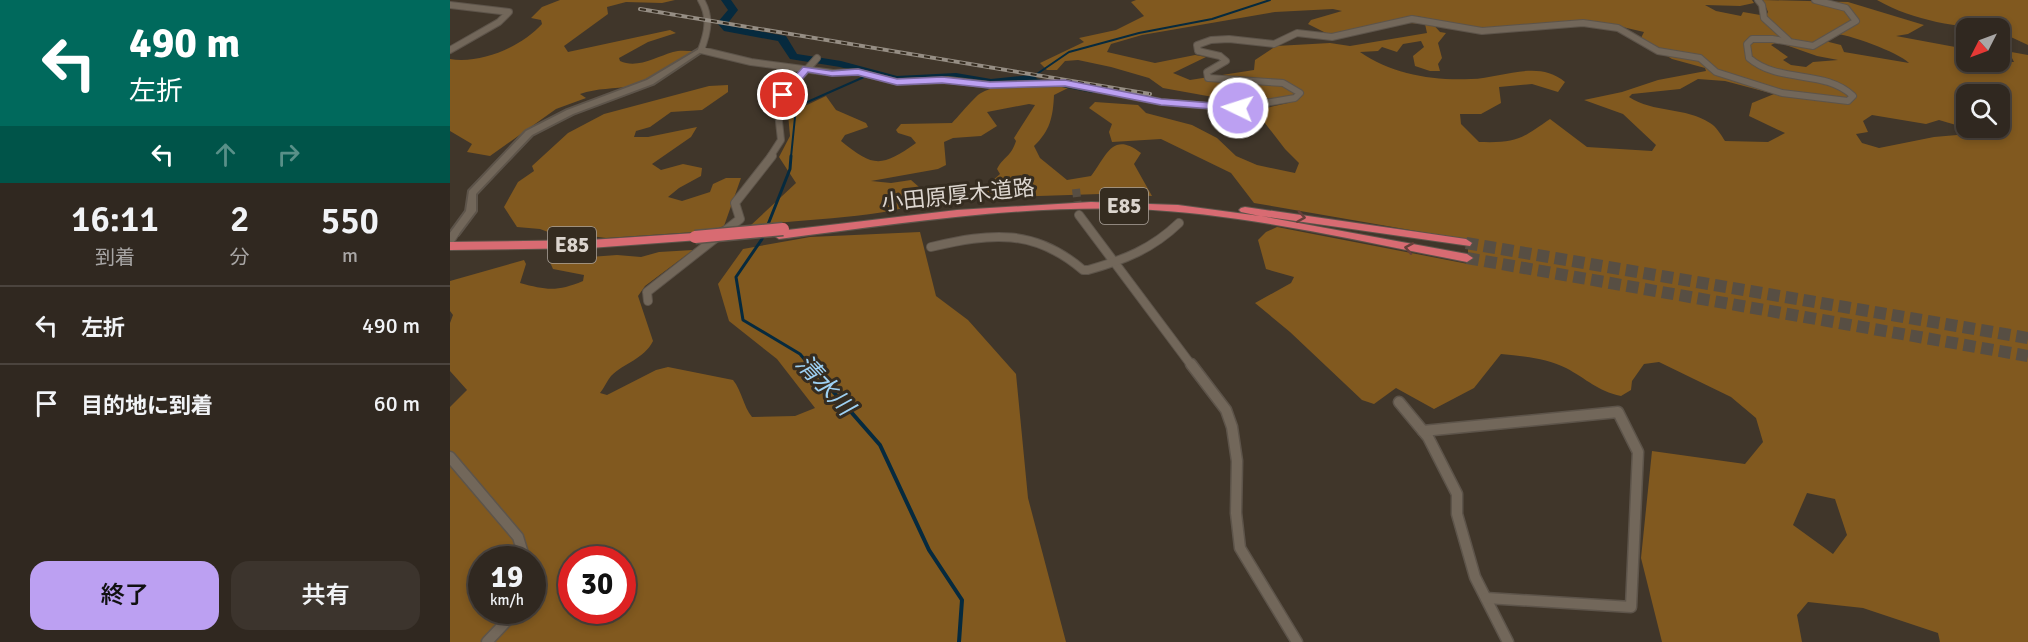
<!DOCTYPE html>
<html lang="ja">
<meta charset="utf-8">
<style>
:root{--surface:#302820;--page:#3c342d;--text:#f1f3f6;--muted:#a8a6a5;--line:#4b443e;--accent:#bca0f2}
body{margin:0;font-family:Signika,"Noto Sans JP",sans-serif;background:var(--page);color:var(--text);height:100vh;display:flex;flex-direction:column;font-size:22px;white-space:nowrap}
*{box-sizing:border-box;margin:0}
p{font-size:20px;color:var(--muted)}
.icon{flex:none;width:33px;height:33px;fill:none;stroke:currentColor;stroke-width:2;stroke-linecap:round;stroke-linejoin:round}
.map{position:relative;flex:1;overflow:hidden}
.panel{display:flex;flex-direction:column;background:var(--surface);width:450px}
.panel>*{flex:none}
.hud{background:#00695c;color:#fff;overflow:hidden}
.needle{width:39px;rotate:228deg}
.tools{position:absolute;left:1506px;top:18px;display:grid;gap:12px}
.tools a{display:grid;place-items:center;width:54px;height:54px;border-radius:12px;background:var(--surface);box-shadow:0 3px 9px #0003,0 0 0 2px var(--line);font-size:30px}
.speed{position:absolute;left:18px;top:546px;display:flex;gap:12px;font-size:30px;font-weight:700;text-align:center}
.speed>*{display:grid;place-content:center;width:78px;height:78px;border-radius:50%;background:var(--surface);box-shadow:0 3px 9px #0003,0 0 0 2px var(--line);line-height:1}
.speed small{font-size:15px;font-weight:400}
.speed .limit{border:9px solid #d22;background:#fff;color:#111}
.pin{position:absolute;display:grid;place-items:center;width:51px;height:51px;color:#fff;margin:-26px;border:3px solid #fff;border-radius:50%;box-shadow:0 2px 6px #0007}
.me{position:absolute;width:66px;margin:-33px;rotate:274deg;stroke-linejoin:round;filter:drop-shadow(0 0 4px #0008)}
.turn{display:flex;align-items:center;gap:21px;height:126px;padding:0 30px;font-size:27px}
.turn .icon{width:78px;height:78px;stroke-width:2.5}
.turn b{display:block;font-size:42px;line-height:51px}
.lanes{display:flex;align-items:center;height:57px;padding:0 30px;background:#0003;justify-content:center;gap:30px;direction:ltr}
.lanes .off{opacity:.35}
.eta{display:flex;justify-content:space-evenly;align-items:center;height:102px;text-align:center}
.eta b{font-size:36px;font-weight:600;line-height:42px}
.cta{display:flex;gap:12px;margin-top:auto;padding:12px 30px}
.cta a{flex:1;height:69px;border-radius:18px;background:var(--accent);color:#111;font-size:24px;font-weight:600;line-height:69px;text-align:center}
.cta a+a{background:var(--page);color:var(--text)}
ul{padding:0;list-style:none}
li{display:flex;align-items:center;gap:18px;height:78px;padding:0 30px;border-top:2px solid var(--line)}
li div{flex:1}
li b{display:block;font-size:22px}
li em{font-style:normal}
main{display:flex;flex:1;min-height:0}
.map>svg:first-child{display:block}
.forest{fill:#81591f;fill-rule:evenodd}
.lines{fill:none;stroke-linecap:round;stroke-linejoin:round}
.stream-far2{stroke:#062a3e;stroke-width:2}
.stream-far1{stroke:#062a3e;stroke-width:3}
.stream{stroke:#062a3e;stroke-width:4}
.river{fill:#062a3e;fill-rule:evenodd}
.minor-tunnel{stroke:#574e43;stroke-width:8;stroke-dasharray:8 4;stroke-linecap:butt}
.trunk-tunnel{stroke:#574e43;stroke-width:12;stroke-dasharray:12 6;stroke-linecap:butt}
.minor-far2-casing{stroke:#5d544a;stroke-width:8}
.minor-far1-casing{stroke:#5d544a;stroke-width:10}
.minor-casing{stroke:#5d544a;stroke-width:13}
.tertiary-casing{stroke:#5d544a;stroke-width:4}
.trunk-casing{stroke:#5d544a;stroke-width:2}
.minor-far2{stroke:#72675a;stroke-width:6}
.minor-far1{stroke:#72675a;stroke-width:8}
.minor{stroke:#72675a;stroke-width:10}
.tertiary{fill:#72675a;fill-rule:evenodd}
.trunk{fill:#d86b72;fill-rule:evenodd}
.rail-casing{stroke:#968e84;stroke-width:4}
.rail{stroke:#352c20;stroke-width:2;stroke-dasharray:6;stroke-linecap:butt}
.trunk-bridge-casing{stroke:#5d544a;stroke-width:15;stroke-linecap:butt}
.trunk-bridge{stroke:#d86b72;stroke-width:12}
.oneway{stroke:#663f39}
.route{fill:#bca0f2;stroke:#7a689d;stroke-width:1.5}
.labels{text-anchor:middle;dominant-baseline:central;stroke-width:6;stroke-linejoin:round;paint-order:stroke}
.shield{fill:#352c20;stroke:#aaa29a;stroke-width:1.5}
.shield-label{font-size:21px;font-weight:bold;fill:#dcd5ce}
.street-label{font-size:22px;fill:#dcd5ce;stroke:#352c20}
.water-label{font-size:24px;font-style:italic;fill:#9ed1f3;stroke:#352c20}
</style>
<main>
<section class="panel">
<div class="hud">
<div class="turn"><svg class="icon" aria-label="left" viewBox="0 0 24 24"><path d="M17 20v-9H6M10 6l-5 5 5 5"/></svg><div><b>490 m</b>左折</div></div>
<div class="lanes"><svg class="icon" aria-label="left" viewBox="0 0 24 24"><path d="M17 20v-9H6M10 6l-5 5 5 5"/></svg><svg class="icon off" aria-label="ahead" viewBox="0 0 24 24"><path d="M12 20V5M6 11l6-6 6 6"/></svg><svg class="icon off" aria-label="right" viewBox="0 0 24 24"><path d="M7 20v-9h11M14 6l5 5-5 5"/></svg></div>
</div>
<div class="eta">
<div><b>16:11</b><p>到着</p></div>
<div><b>2</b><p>分</p></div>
<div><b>550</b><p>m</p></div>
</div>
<ul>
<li><svg class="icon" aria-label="left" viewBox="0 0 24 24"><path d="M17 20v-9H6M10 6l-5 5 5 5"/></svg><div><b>左折</b></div><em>490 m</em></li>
<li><svg class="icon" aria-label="arrive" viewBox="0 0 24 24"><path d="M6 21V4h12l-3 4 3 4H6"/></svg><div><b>目的地に到着</b></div><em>60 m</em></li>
</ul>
<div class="cta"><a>終了</a><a>共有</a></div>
</section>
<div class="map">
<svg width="1578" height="642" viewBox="0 0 1578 642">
<rect width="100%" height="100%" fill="#40362a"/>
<g class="forest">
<path d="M 110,0 L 225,0 L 212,3 L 176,2 L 157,7 L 158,14 L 114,46 L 118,52 L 220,30 L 226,33 L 198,42 L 169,58 L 170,61 C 187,69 206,57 223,52 C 229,50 237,51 243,51 C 225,65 205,81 182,86 C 164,89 147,88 130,94 L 136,98 L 106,109 L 40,156 L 17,152 L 22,144 L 0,131 L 0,59 C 31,64 71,47 92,24 L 91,20 L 81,18 L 92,7 Z"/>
<path d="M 686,0 L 1302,0 L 1304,3 L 1290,6 L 1255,5 L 1266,11 L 1291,16 L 1293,12 L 1316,16 L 1318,12 L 1313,0 L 1398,2 L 1474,25 L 1458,34 L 1446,36 L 1516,49 L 1516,62 L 1564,62 L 1562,58 L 1550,50 L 1578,55 L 1578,642 L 1490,642 L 1488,633 L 1413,608 L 1358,602 L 1347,615 L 1352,642 L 1212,642 L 1191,558 L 1202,451 L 1295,464 L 1313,442 L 1306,418 L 1281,397 L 1209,362 L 1194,364 L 1182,381 L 1181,390 L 1171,396 C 1147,391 1137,379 1116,368 C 1096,358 1073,356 1051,354 L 1024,388 L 984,409 L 946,388 L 924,404 L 912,400 L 840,332 L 805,303 L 841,283 L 844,277 L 816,269 L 808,240 L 816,232 L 827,227 L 1018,264 L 1018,240 L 804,203 L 781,173 L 711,139 L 662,142 L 659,132 L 662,124 L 639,108 L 645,102 L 688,105 L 696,113 L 742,125 L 767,138 L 786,156 L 807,165 L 845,173 L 849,163 L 835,149 L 808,114 L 816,108 L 838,103 L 807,96 L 763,97 L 713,88 L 699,78 L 661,67 L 628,60 L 615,61 L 607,70 L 597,70 L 590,63 L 634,42 L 629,38 L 666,30 L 694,16 L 681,2 ZM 883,9 L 892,11 L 861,20 L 858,24 L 880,35 L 966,16 L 1029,28 L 1096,25 L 1124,20 L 1151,22 L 1194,32 L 1190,40 L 1222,59 L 1255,68 L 1256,71 L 1208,80 L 1172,92 L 1134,100 L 1173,114 L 1206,145 L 1202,151 L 1137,147 L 1100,119 C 1070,140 1066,143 1029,142 L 1011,124 L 1010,114 L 1031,114 L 1051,103 L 1049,87 L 1082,84 L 1108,92 L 1115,82 C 1088,59 1053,78 1021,79 C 983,81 941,74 910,52 L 928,51 L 932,47 L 947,52 L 953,44 L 971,41 L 974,47 L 963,56 L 965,66 L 980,71 L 990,71 L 988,64 L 992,58 L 988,43 L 996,33 L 990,32 L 981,22 L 968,20 L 959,23 L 975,24 L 977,33 L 900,46 L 880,43 L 826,46 L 805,60 L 804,70 L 740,80 L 723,73 L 756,57 L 745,55 L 705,63 L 657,52 L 661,44 L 692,35 L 825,12 ZM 1382,33 C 1398,34 1448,52 1459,63 L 1394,52 L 1391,45 L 1371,40 L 1373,36 ZM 1327,42 L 1367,56 L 1388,60 L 1363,62 L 1356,67 L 1341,65 L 1333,60 L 1338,57 L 1321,45 ZM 1248,79 L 1275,81 L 1324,94 L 1302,103 L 1299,116 L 1335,133 L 1318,142 L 1275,141 C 1271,135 1266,126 1260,123 C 1236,107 1203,113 1179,97 L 1182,94 L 1230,89 ZM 1516,94 L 1550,94 L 1550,128 L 1516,128 ZM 1422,115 L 1476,124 L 1489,120 L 1506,125 L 1507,135 L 1484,137 L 1429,148 L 1412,143 L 1406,134 L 1418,132 L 1413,121 ZM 1357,493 L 1385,499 L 1397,535 L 1383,554 L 1343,525 Z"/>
<path d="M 1427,0 L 1578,0 L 1578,45 L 1550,32 L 1550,28 C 1508,28 1464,21 1427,0 Z"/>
<polygon points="278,85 278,92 252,110 221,112 200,127 186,131 184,137 198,137 247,127 241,137 202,164 211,170 233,164 252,168 251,176 229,188 218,197 232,201 260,192 263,184 276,178 291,178 274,226 260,231 156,238 133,235 109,236 90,229 67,227 54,207 68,182 84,171 82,166 118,133 154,114 259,86"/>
<path d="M 601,85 L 622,86 L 604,95 C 603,117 600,131 584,146 L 590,158 L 617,180 L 641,176 C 656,157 662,130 691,153 L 684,164 L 702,196 L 650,194 L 529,198 L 532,190 L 550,174 L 547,169 C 553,157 561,157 566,141 L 564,138 L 585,105 L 579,104 L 537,112 L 547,126 L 531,136 L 503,138 L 494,142 L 496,165 L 488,169 L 421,181 L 441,183 L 461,180 L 469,187 L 493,192 L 493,195 C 445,219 356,218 300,226 L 346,183 L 329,157 L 340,136 L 338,114 L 376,96 L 386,110 L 416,123 L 418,127 L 395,135 L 391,141 C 423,167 431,168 466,143 L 461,137 L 448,133 L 446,130 L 451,124 L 502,123 C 509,116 525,96 531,93 C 551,81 579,89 601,85 Z"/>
<path d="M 470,232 L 486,296 L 518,320 L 566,374 L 578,498 L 616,642 L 0,642 L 0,407 L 17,390 L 0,371 L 0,323 L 3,315 L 0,311 L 0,281 L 74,260 L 76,264 L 70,283 C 96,290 107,292 133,281 L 134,275 L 103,269 L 99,260 L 167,255 L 191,257 L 209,252 L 243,250 L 195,286 L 188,296 L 203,341 C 194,359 174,363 161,376 C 157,381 154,388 150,393 L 157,395 L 206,370 L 218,367 L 283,380 C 292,391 293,406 302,417 L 345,416 L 365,408 L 327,359 L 279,321 L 268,284 L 293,249 L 360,237 ZM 32,560 L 82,560 L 82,610 L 32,610 ZM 122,560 L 172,560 L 172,610 L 122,610 Z"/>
</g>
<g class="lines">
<g class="stream-far2">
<polyline points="581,78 619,52 689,33 762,19 820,0"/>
<polyline points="581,78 593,81"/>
<polyline points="612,86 643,92"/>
<polyline points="341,157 346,107 414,77"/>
</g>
<g class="stream-far1">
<polyline points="317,227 340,169 341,156"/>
<polyline points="314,236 286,277 293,320 350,354 360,366"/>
</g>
<polyline class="stream" points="359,364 430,445 479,550 512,600 509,642"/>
<polygon class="river" points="271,0 281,0 288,10 278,23 281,26 336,36 347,54 391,61 447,76 506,73 541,79 581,75 587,78 581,81 541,85 506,79 447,82 390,67 340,59 328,41 274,31 267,23 278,10"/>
<polyline class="minor-tunnel" points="626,189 629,215"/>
<g class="trunk-tunnel">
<polyline points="1016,243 1578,338"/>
<polyline points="1017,258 1578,356"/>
</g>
<g class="minor-far2-casing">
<g id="minor-far2">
<path d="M 251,0 C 261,17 258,32 251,50 L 301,62 L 383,73 L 408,72 L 447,82 L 498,80 L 540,85 L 615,83 L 711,102 L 785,108 L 845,98 L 850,93 L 833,83 L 758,78 L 757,72 L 776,61 L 770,56 L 748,51 L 747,45 L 761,40 L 779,39 L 824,44 L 847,33 L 882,37 L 962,19 L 1032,31 L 1133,23 L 1168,28 L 1208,51 L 1250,58 L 1266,72 L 1332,93 L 1398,101 L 1403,96 C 1375,69 1329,84 1299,58 L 1297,44 L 1302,39 L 1322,39 L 1363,46 L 1406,21 L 1396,8 L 1365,0"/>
<polyline points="1308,0 1312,5 1314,18 1338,40"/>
<polyline points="0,5 59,12 49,22 0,50"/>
<polyline points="320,157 331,140 327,103 367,58"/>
</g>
</g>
<g class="minor-far1-casing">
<g id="minor-far1">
<polyline points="629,215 742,366"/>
<polyline points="0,241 5,233"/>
<path d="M 481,247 C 541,233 584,228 633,270 L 638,270 C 674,260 702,249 729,223"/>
<polyline points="198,301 197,292 290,219 285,203 322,156"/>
</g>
</g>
<g class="minor-casing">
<g id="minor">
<polyline points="741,364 776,410 782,427 787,461 786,513 790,548 847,642"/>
<polyline points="949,402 978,437 1007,494 1007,514 1025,577 1058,642"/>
<polyline points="973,431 1168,412 1188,452 1181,607 1036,598"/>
<polyline points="0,457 68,537 75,560"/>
<polyline points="37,642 67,610"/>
</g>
</g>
<g class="tertiary-casing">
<polygon id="tertiary" points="249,49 254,50 203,84 123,114 82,135 26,194 26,211 8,235 2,235 0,233 16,211 19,191 76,131 117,110 197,80"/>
</g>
<g class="trunk-casing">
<g id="trunk">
<path d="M 641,202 L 728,205 L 810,216 L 791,212 L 789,210 L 791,208 L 795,207 L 1016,239 L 1022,243 L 1020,246 L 811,216 L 1017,254 L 1023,258 L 1017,262 C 908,241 797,214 686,209 C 566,205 447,224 329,239 L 323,235 L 329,231 L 507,210 Z"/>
<polygon points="245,233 249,234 251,237 249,240 140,248 0,250 0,242 140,240"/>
</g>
</g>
<use href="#minor-far2" class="minor-far2"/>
<use href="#minor-far1" class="minor-far1"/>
<use href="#minor" class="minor"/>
<use href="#tertiary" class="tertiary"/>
<use href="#trunk" class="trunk"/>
<g class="rail-casing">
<polyline id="rail" points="190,9 700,94"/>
</g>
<use href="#rail" class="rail"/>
<g class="trunk-bridge-casing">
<polyline id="trunk-bridge" points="245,237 333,229"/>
</g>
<use href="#trunk-bridge" class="trunk-bridge"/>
</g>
<defs><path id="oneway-chevron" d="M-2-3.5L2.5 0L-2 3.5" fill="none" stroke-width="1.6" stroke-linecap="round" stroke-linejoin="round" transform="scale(1.5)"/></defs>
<g class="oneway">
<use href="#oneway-chevron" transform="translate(851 217) rotate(9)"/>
<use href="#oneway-chevron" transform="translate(959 248) rotate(-170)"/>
</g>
<polygon class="route" points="353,67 382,71 408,69 447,79 492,77 540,82 615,80 711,99 788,105 793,108 788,111 711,105 615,86 540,88 492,83 447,85 408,75 382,76 358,72 337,97 330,97 330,93"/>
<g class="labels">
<g class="shield">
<rect x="650" y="188" width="48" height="36" rx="4.5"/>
<rect x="98" y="227" width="48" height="36" rx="4.5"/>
</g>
<g class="shield-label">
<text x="674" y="206">E85</text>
<text x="122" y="245">E85</text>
</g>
<g class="street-label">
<text transform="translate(508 195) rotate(-6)">小田原厚木道路</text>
</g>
<g class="water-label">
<text transform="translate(375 385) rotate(47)">清水川</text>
</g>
</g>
</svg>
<div class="tools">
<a><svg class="needle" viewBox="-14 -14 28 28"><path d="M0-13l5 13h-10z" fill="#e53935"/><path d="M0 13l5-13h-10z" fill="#a8a6a5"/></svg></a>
<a><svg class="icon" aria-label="search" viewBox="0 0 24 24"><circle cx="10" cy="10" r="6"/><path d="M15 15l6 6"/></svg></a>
</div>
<div class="speed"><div>19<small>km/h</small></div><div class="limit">30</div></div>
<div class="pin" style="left:333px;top:95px;background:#d93025"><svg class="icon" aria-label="arrive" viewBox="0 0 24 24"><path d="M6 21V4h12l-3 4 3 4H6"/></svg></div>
<svg class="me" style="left:788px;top:108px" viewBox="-20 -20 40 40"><circle r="17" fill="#bca0f2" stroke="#fff" stroke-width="3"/><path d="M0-11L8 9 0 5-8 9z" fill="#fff"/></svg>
</div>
</main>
